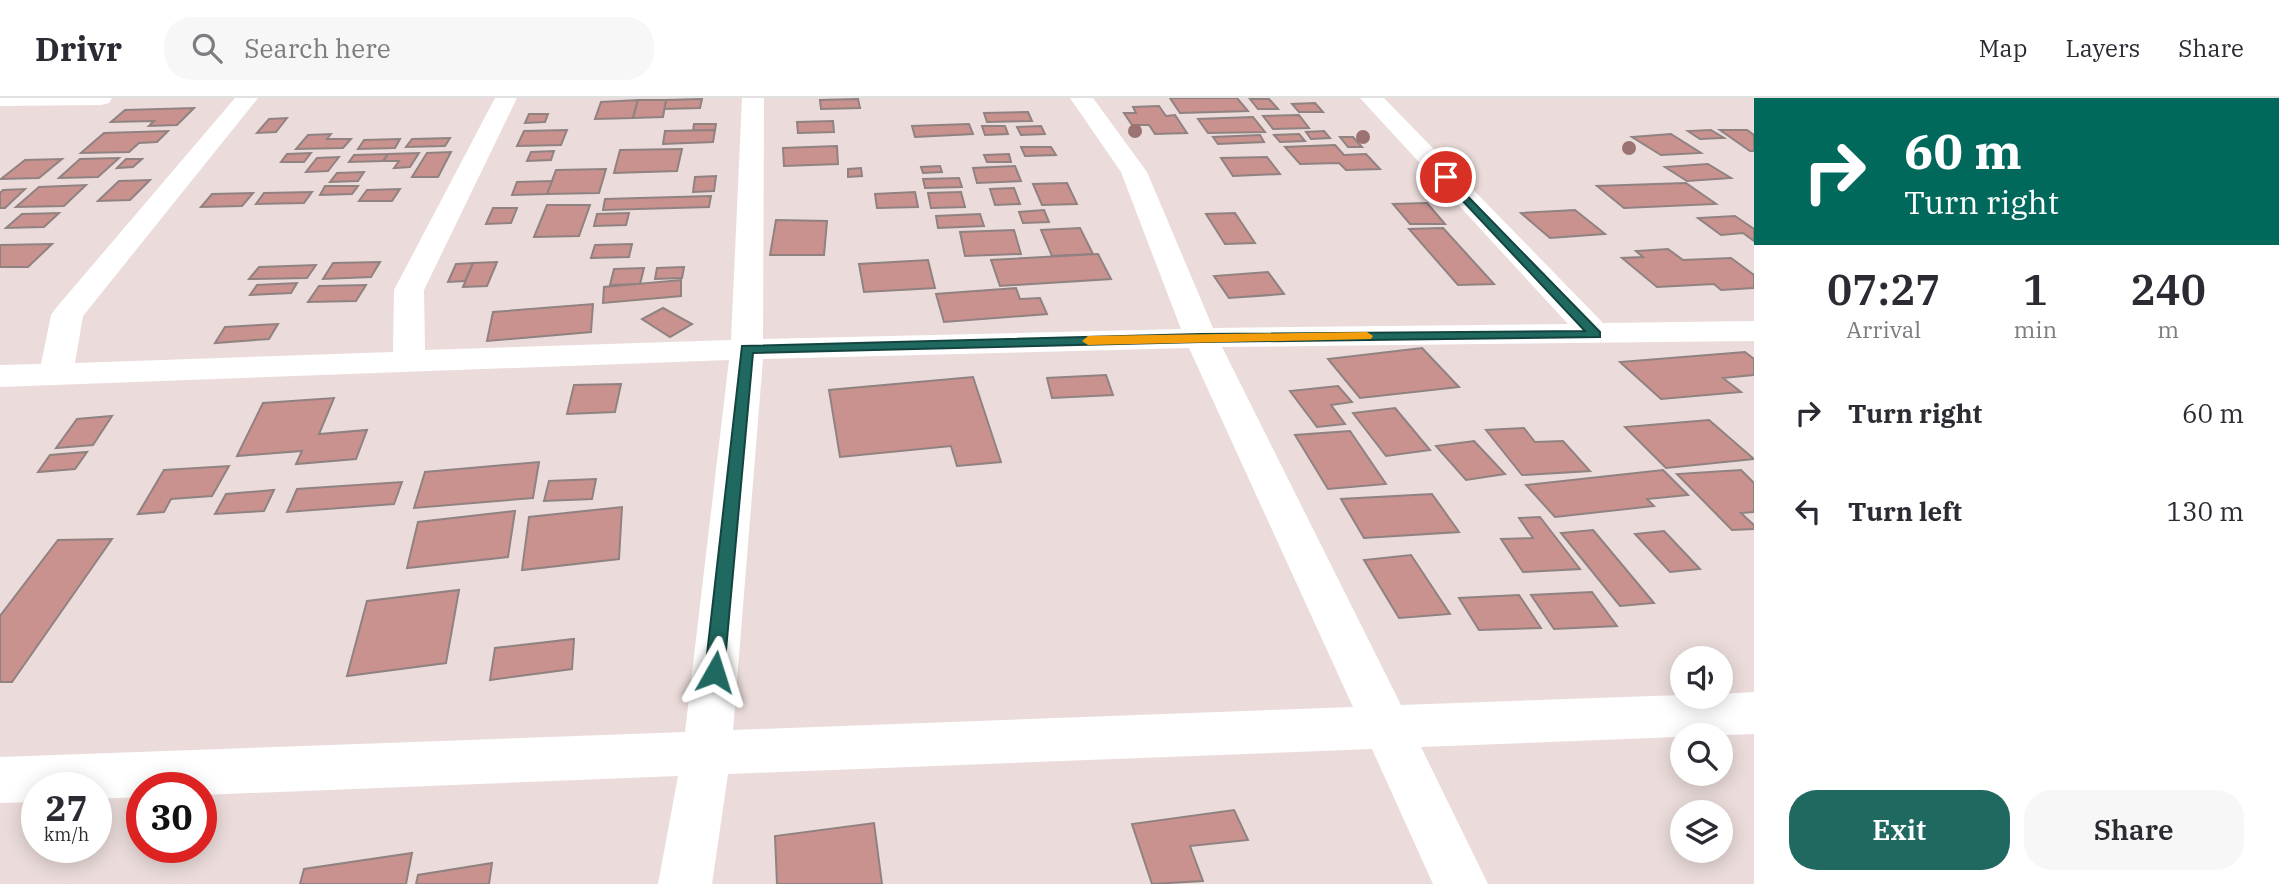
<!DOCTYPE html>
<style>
:root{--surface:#fff;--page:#f7f7f7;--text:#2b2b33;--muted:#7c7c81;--line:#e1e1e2;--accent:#1f6961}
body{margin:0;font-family:"IBM Plex Serif",serif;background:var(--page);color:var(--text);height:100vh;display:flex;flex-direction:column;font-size:26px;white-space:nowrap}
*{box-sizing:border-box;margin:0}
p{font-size:23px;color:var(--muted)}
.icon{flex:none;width:38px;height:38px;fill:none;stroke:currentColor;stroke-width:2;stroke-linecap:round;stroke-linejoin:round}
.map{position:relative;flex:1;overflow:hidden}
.side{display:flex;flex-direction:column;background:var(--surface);width:525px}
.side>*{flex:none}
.top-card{background:#00695c;color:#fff;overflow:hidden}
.controls{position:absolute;left:1670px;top:548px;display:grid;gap:14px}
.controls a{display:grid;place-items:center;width:63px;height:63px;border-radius:50%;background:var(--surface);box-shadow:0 4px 18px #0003;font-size:35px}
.speed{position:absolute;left:21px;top:674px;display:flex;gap:14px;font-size:35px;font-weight:700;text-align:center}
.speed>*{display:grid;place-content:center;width:91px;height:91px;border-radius:50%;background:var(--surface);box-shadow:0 4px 18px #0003;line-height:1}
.speed small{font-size:18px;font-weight:400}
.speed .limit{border:10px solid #d22;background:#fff;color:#111}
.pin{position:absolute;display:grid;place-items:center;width:60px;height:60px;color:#fff;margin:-30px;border:4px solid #fff;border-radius:50%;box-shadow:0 2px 7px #0007}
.me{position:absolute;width:77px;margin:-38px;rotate:6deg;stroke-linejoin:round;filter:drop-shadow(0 0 5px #0008)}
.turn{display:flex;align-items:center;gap:24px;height:147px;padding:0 35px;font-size:32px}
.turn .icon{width:91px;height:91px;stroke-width:2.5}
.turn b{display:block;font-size:49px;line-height:60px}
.eta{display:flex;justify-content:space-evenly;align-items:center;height:119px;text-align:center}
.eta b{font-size:42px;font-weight:600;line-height:49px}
.action{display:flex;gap:14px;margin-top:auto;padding:14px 35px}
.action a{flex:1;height:80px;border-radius:28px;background:var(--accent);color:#fff;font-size:28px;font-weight:600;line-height:80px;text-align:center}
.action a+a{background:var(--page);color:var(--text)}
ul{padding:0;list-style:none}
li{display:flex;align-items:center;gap:21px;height:98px;padding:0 35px}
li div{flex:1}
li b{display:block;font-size:26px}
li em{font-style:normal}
header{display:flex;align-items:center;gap:42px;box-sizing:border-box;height:98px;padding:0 35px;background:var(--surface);border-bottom:2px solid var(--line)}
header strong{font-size:33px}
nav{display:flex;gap:38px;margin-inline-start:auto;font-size:24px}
.search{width:490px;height:63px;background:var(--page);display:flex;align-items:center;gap:18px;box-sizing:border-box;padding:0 24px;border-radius:28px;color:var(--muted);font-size:26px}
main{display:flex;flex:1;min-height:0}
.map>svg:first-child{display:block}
.building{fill:#ca928f;stroke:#8f8281;stroke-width:2}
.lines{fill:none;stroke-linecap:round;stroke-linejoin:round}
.street{fill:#fff;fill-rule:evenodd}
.tree{fill:#9d7272}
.route{fill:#1f6961;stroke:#14443f;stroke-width:2}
.slow{fill:#f59e0b}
</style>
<header>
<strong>Drivr</strong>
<div class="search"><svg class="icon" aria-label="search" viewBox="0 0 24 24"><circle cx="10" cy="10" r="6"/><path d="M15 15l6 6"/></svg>Search here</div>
<nav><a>Map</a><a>Layers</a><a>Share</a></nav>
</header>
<main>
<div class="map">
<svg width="1754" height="786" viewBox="0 0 1754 786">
<rect width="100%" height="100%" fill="#ebdcdb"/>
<g class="building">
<polygon points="1170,0 1237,0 1248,13 1180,15"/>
<polygon points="702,1 700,10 664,11 666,2"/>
<polygon points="858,1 860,10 821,11 820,2"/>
<polygon points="1250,1 1269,1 1278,11 1258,11"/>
<polygon points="638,2 633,20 595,21 601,4"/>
<polygon points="638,2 666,2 663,19 633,20"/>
<polygon points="1315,5 1323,14 1299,14 1292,6"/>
<polygon points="1159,8 1166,18 1175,17 1187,35 1155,36 1149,27 1132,27 1124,15 1136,15 1133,9"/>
<polygon points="194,10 177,27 149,28 154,23 111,24 125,12"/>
<polygon points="1028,14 1032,23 987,24 984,15"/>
<polygon points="529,16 548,16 545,24 525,25"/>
<polygon points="1299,17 1309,30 1273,31 1263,18"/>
<polygon points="1253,19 1265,34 1208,35 1198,21"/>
<polygon points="287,20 276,34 257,35 269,21"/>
<polygon points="833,23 834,34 798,35 797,24"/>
<polygon points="694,26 716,26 715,32 693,33"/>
<polygon points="969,26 973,36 915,39 912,28"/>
<polygon points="982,28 1005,28 1008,36 985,37"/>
<polygon points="1041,28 1045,36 1021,37 1017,29"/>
<polygon points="567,32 561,47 517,48 524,33"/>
<polygon points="715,32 713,44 663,46 665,33"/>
<polygon points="1711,32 1724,40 1700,41 1688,33"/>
<polygon points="1720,32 1747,32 1754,37 1754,53 1750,53"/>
<polygon points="168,33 157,44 139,45 129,54 81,55 104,35"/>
<polygon points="1324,33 1330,40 1311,41 1306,34"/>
<polygon points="331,36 327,41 351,41 343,50 296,51 308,37"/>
<polygon points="1299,36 1305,43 1280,44 1274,37"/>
<polygon points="1671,36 1701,55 1661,57 1632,39"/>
<polygon points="1260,37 1264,44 1218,46 1213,39"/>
<polygon points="1340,39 1353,39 1362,49 1348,49"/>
<polygon points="450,40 445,48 406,49 412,41"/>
<polygon points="400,41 395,50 358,51 364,42"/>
<polygon points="1335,47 1344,57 1366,56 1380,71 1346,72 1339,65 1300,66 1285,49"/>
<polygon points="837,48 838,66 784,68 783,50"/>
<polygon points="1021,49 1051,49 1056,57 1025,58"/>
<polygon points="682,51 677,73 614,75 620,52"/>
<polygon points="554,53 551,62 527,63 531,54"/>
<polygon points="451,54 438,79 412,79 427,55"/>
<polygon points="311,55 304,64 281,64 287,56"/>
<polygon points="419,55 410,69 394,70 399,63 383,63 388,56"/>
<polygon points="388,56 383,63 349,64 354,57"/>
<polygon points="1009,56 1011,64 987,64 984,57"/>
<polygon points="339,59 328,73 306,74 317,60"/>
<polygon points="1267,59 1280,76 1233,78 1221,60"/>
<polygon points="119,60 98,79 59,80 80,61"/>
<polygon points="62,61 39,80 1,81 25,62"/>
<polygon points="126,61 142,61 133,69 117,70"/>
<polygon points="1708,66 1731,80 1687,83 1665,69"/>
<polygon points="940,68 942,74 923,75 921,69"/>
<polygon points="1015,68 1021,83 977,85 973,70"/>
<polygon points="861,70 862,78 848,79 848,71"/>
<polygon points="606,71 599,95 547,96 556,72"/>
<polygon points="364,74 358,83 330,84 337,75"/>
<polygon points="716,78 714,93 693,94 695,79"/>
<polygon points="959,80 962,89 925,90 923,81"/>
<polygon points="150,82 130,102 98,103 119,83"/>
<polygon points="552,83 547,96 512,97 517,84"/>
<polygon points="1067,85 1077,106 1042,107 1033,86"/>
<polygon points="1686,85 1716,106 1624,110 1597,88"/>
<polygon points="86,87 64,108 16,109 39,89"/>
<polygon points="325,88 358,88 352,96 320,97"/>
<polygon points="1014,90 1020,106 995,107 990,91"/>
<polygon points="25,91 5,110 0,110 0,95 3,92"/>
<polygon points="400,91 392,103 359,103 367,92"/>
<polygon points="312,94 304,105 256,106 264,95"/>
<polygon points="915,94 918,109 877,110 875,96"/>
<polygon points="961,94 965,109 931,110 928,95"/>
<polygon points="253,95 242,108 201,109 212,96"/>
<polygon points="711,98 709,109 603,112 605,101"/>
<polygon points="1427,105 1445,126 1410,126 1393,106"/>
<polygon points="547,107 590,107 579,138 534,139"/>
<polygon points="493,110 517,110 511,125 486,126"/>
<polygon points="1044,112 1049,124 1023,125 1019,114"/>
<polygon points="1575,112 1605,136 1550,140 1521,115"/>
<polygon points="59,115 44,129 6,130 22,116"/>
<polygon points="629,115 626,127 594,128 597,116"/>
<polygon points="1235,115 1255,145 1225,146 1206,116"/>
<polygon points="980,116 984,128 938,130 936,118"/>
<polygon points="1735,118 1754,131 1754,143 1743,135 1721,137 1698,120"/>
<polygon points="776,122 827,123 824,157 770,157"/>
<polygon points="1080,130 1093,156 1052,158 1041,132"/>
<polygon points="1443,130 1494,186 1458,187 1409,131"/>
<polygon points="1014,132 1021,156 965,158 960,134"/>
<polygon points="52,146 28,169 0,169 0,147"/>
<polygon points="632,146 629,159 591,160 595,147"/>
<polygon points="1668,151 1683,162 1731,160 1754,177 1754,190 1721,192 1714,186 1657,189 1622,160 1643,159 1636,153"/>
<polygon points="1098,156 1111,181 1000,188 991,162"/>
<polygon points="928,162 935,190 864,194 859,166"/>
<polygon points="380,164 371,179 323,181 333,165"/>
<polygon points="497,164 487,188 463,189 473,165"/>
<polygon points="473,165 465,183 448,184 456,166"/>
<polygon points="316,167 307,180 249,181 259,169"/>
<polygon points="684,169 682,180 655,181 657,170"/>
<polygon points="644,170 640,186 610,187 614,171"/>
<polygon points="1268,174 1284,196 1229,200 1214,178"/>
<polygon points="681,182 681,198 603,205 604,189"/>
<polygon points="297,185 291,195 250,197 257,187"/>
<polygon points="366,187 356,203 308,204 319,188"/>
<polygon points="1016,190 1020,201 1040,200 1047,216 944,224 936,196"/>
<polygon points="593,206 591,234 487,243 493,214"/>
<polygon points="663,210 692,226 670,239 642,221"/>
<polygon points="278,226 269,241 215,245 225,229"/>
<polygon points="1422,250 1459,289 1360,300 1328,261"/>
<polygon points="1745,254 1754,261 1754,277 1723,280 1741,294 1661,301 1620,264"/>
<polygon points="1106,277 1113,297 1052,300 1047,280"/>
<polygon points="973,279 1001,364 957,368 951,348 840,359 829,292"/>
<polygon points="621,286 615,314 567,316 574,287"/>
<polygon points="1338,288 1352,304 1331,307 1345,326 1317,329 1290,293"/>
<polygon points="334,300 319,336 367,332 356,361 296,366 302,353 237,358 263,305"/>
<polygon points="1395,310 1430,352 1386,358 1353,315"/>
<polygon points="112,318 93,347 56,350 77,321"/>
<polygon points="1709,322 1754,361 1666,370 1625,329"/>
<polygon points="1524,330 1535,344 1563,343 1590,373 1522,377 1486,332"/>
<polygon points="1350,333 1386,386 1328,391 1295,337"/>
<polygon points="1474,343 1505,376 1466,382 1436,348"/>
<polygon points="87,354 75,371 38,374 50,357"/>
<polygon points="539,364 533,400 414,410 425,374"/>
<polygon points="229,368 212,398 171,401 164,414 138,416 164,372"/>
<polygon points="1663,372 1688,397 1647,401 1654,408 1555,419 1526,387"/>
<polygon points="1741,372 1754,385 1754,414 1741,415 1754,427 1754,431 1732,432 1677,376"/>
<polygon points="596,381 592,401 544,403 549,383"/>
<polygon points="402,384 394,406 287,414 297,391"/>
<polygon points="274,392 264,413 215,416 226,396"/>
<polygon points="1432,396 1459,434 1364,440 1341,401"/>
<polygon points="622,409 619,461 522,472 529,419"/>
<polygon points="515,413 508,459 407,470 418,424"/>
<polygon points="1540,419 1580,471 1523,474 1501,441 1533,440 1519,420"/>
<polygon points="1593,432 1654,505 1620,508 1561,435"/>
<polygon points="1664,433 1700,471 1670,474 1635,436"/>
<polygon points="112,441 12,584 0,584 0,518 58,442"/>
<polygon points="1411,457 1450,516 1399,520 1364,462"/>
<polygon points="459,492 446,565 347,578 367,503"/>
<polygon points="1592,494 1617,528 1554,531 1531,497"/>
<polygon points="1519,497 1541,530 1479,532 1459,500"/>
<polygon points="574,541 572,571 490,582 495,550"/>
<polygon points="1234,712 1248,742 1190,748 1203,783 1152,786 1132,726"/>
<polygon points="874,725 882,786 777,786 775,738"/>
<polygon points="412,755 406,786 300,786 304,771"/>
<polygon points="492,765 489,786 416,786 418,777"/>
</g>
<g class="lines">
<g class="street">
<polygon points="0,0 112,0 109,5 101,7 0,8"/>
<path d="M 235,0 L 258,0 L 83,218 L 75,265 L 393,254 L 394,192 L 495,0 L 517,0 L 424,192 L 425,252 L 731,242 L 742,0 L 764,0 L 763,241 L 1181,231 L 1121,74 L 1070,0 L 1093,0 L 1147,74 L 1213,230 L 1568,226 L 1360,0 L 1384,0 L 1603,225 L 1754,223 L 1754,243 L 1222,249 L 1401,607 L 1682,597 L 1720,598 L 1720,596 L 1754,594 L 1754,636 L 1421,649 L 1488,786 L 1433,786 L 1372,651 L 728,676 L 712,786 L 658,786 L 678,678 L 201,697 L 201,690 L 142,690 L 142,699 L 96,701 L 96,690 L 37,690 L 37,704 L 0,705 L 0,659 L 685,634 L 729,262 L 0,289 L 0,267 L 41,266 L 51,217 L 56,210 ZM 1189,250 L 1353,609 L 733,632 L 763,261 Z"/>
</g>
</g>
<g class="tree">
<circle cx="1135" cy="33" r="7"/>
<circle cx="1363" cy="39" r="7"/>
<circle cx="1629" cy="50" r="7"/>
</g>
<polygon class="route" points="1446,76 1600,234 1600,239 1201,244 753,255 724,574 722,580 715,582 708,580 705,574 742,248 1201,236 1585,233 1442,81 1441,79"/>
<polygon class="slow" points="1367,234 1373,238 1371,241 1088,247 1082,243 1088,238"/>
</svg>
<div class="controls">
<a><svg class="icon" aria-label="sound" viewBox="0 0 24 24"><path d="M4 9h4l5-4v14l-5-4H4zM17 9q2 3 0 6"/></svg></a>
<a><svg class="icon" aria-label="search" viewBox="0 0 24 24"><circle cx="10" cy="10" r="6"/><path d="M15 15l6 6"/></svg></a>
<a><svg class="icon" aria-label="layers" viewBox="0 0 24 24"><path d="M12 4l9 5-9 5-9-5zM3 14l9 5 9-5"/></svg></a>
</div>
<div class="speed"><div>27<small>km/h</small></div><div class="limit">30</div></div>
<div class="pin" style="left:1446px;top:79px;background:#d93025"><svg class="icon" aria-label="arrive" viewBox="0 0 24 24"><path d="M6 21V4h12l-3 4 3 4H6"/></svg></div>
<svg class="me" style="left:715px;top:574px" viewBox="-20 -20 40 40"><path d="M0-17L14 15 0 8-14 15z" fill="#1f6961" stroke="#fff" stroke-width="4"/></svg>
</div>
<section class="side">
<div class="top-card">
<div class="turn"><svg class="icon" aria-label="right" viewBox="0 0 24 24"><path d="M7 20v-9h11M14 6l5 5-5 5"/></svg><div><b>60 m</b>Turn right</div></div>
</div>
<div class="eta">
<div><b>07:27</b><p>Arrival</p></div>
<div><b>1</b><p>min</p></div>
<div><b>240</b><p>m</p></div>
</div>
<ul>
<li><svg class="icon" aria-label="right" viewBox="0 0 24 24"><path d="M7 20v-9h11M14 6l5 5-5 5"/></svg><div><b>Turn right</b></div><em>60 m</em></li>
<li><svg class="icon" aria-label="left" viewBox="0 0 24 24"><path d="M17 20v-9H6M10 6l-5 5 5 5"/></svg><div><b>Turn left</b></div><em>130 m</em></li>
</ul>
<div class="action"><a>Exit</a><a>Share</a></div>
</section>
</main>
